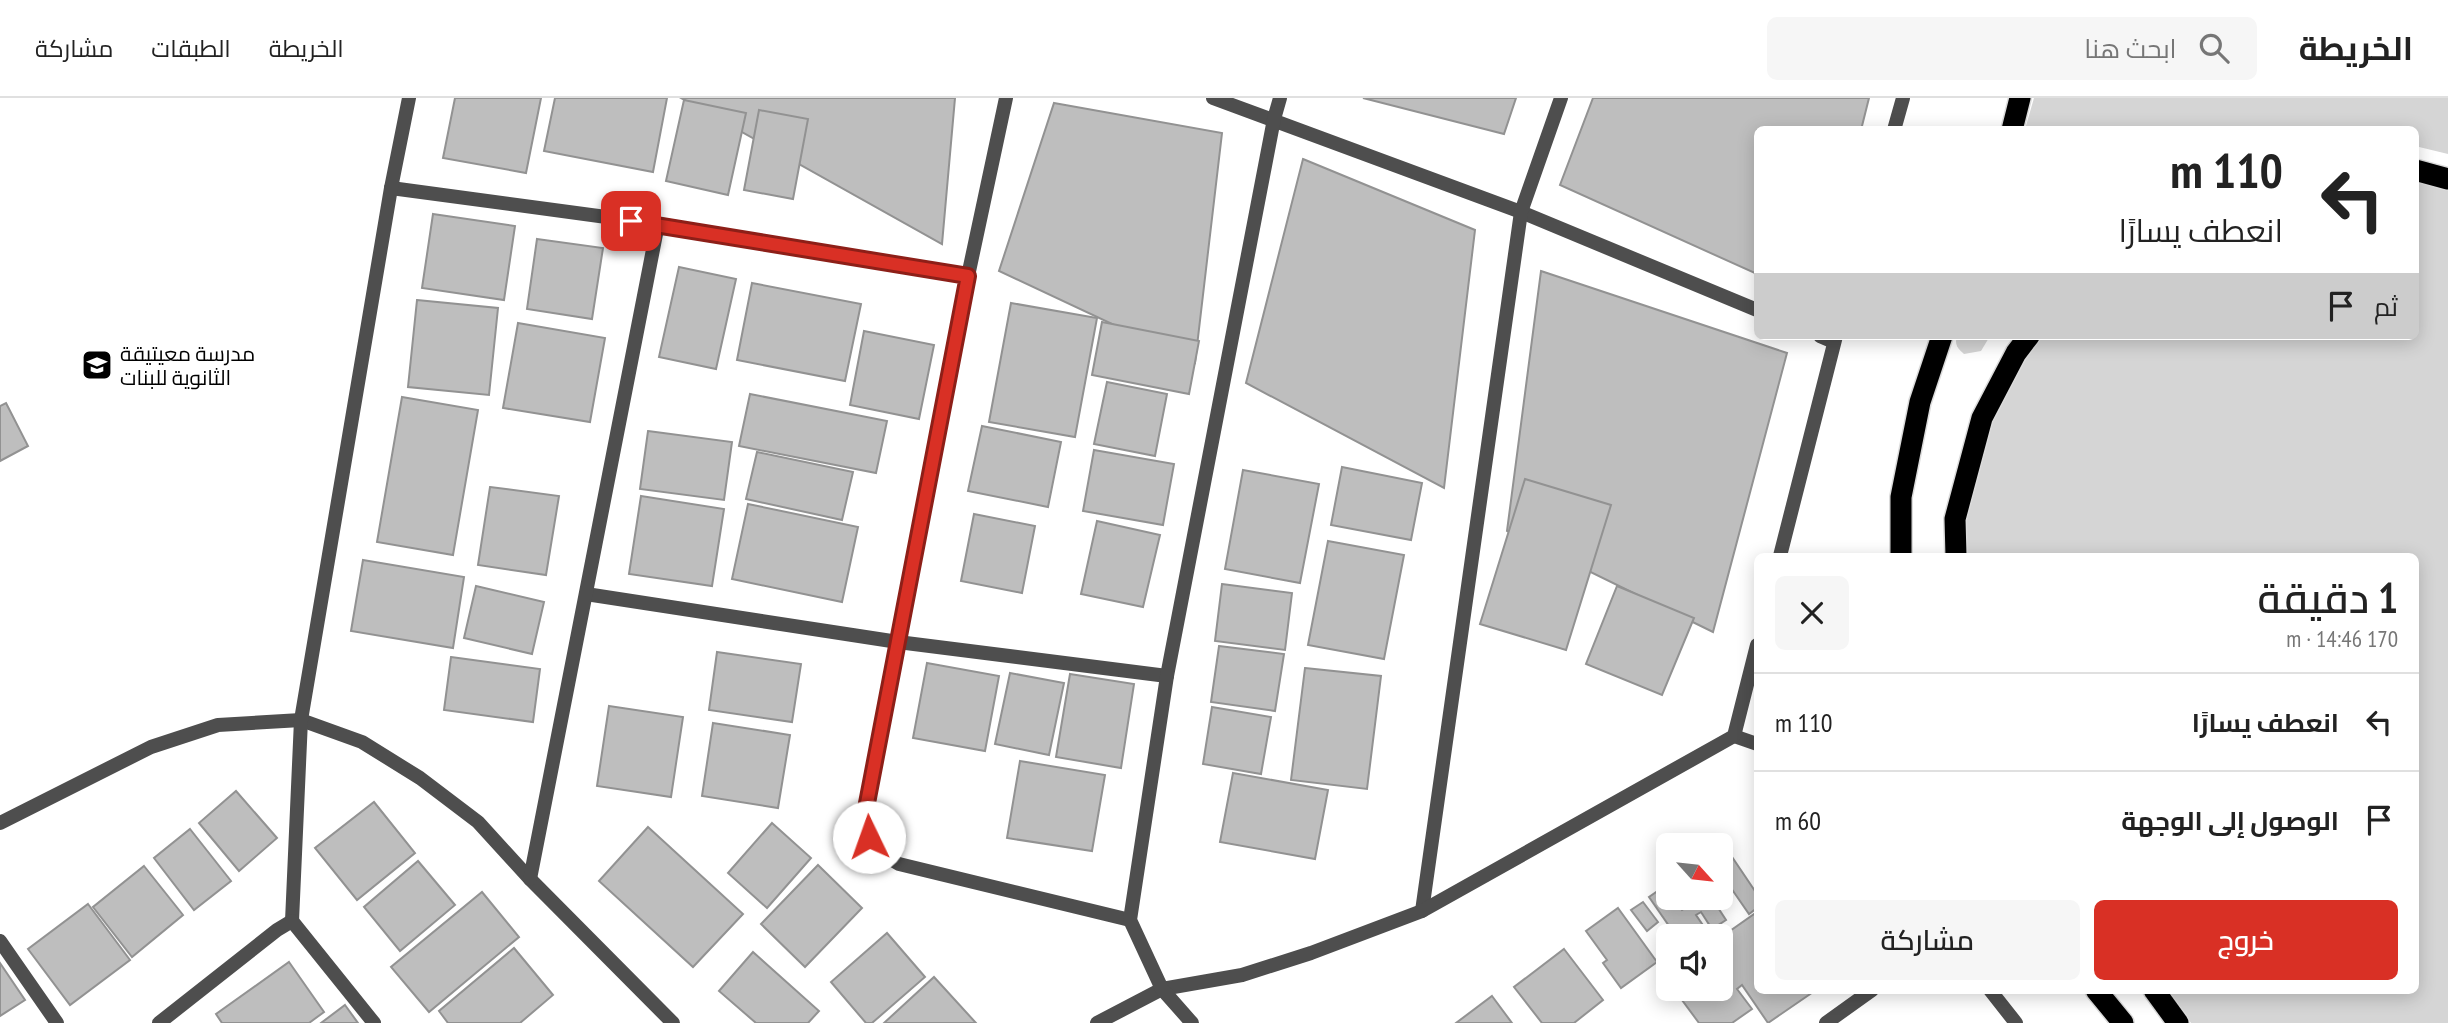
<!DOCTYPE html>
<html lang="ar">
<meta charset="utf-8">
<style>
:root{--surface:#fff;--page:#f6f6f6;--text:#222;--muted:#767676;--line:#e0e0e0;--accent:#d93025}
body{margin:0;font-family:"PT Sans Narrow",Cairo,sans-serif;background:var(--page);color:var(--text);direction:rtl;height:100vh;display:flex;flex-direction:column;font-size:26px;white-space:nowrap}
*{box-sizing:border-box;margin:0}
p{font-size:23px;color:var(--muted)}
.icon{flex:none;width:38px;height:38px;fill:none;stroke:currentColor;stroke-width:2;stroke-linecap:round;stroke-linejoin:round}
.map{position:relative;flex:1;overflow:hidden;direction:ltr}
.panel{position:absolute;left:1754px;top:455px;width:665px;height:441px;display:flex;flex-direction:column;background:var(--surface);border-radius:10px;box-shadow:0 4px 18px #0003;direction:rtl}
.panel>*{flex:none}
.banner{position:absolute;left:1754px;top:28px;width:665px;height:214px;border-radius:10px;box-shadow:0 4px 18px #0003;direction:rtl;background:#fff;color:var(--text);overflow:hidden}
.needle{width:46px;rotate:117deg}
.buttons{position:absolute;left:1656px;top:735px;display:grid;gap:14px}
.buttons a{display:grid;place-items:center;width:77px;height:77px;border-radius:10px;background:var(--surface);box-shadow:0 4px 18px #0003;font-size:35px}
.pin{position:absolute;display:grid;place-items:center;width:60px;height:60px;color:#fff;margin:-30px;border-radius:14px;box-shadow:0 4px 10px #0006}
.me{position:absolute;width:77px;margin:-38px;rotate:357deg;stroke-linejoin:round;filter:drop-shadow(0 0 5px #0008)}
.turn{display:flex;align-items:center;gap:24px;height:147px;padding:0 21px;font-size:32px}
.turn .icon{width:91px;height:91px;stroke-width:2.5}
.turn b{display:block;font-size:49px;line-height:60px}
.then{display:flex;align-items:center;height:66px;padding:0 21px;background:#0003;gap:14px;font-size:26px}
.round{display:grid;place-items:center;flex:none;width:74px;height:74px;border-radius:10px;background:var(--page)}
.summary{display:flex;align-items:center;justify-content:space-between;height:119px;padding:0 21px}
h1{font-size:42px;font-weight:600;line-height:52px}
.primary-button{display:flex;gap:14px;margin-top:auto;padding:14px 21px}
.primary-button a{flex:1;height:80px;border-radius:10px;background:var(--accent);color:#fff;font-size:28px;font-weight:600;line-height:80px;text-align:center}
.primary-button a+a{background:var(--page);color:var(--text)}
ul{padding:0;list-style:none}
li{display:flex;align-items:center;gap:21px;height:98px;padding:0 21px;border-top:2px solid var(--line)}
li div{flex:1}
li b{display:block;font-size:26px}
li em{font-style:normal}
header{display:flex;align-items:center;gap:42px;box-sizing:border-box;height:98px;padding:0 35px;background:var(--surface);border-bottom:2px solid var(--line)}
header strong{font-size:33px}
nav{display:flex;gap:38px;margin-inline-start:auto;font-size:24px}
.search{width:490px;height:63px;background:var(--page);display:flex;align-items:center;gap:18px;box-sizing:border-box;padding:0 24px;border-radius:10px;color:var(--muted);font-size:26px}
.map>svg:first-child{display:block}
.green{fill:#d5d5d5}
.building{fill:#bebebe;stroke:#929292;stroke-width:2}
.lines{fill:none;stroke-linecap:round;stroke-linejoin:round}
.highway-casing{stroke:#dbdbdb;stroke-width:24}
.street{stroke:#4e4e4e;stroke-width:14}
.highway{stroke:#000;stroke-width:21}
.route-casing{stroke:#8d1f18;stroke-width:18}
.route{stroke:#d93025;stroke-width:12}
.labels{text-anchor:middle;dominant-baseline:central;stroke-width:7;stroke-linejoin:round;paint-order:stroke}
.poi-label{font-size:21px;fill:#000;stroke:#fff;text-anchor:start}
</style>
<header>
<strong>الخريطة</strong>
<div class="search"><svg class="icon" aria-label="search" viewBox="0 0 24 24"><circle cx="10" cy="10" r="6"/><path d="M15 15l6 6"/></svg>ابحث هنا</div>
<nav><a>الخريطة</a><a>الطبقات</a><a>مشاركة</a></nav>
</header>
<div class="map">
<svg width="2448" height="925" viewBox="0 0 2448 925">
<rect width="100%" height="100%" fill="#fff"/>
<g class="green">
<polygon points="2034,0 2448,0 2448,56 2415,48 2415,32 2025,31"/>
<polygon points="2415,83 2448,92 2448,925 2191,925 2168,893 2415,892 2415,458 1964,458 1965,420 1988,325 2024,257 2038,238 2415,238"/>
<path d="M 1957,238 L 1990,238 L 1981,253 L 1964,256 C 1958,251 1954,246 1957,238 Z"/>
</g>
<g class="building">
<polygon points="455,0 541,0 526,75 443,60"/>
<polygon points="555,0 667,0 653,74 544,53"/>
<polygon points="681,0 955,0 942,146"/>
<polygon points="1363,0 1516,0 1504,36"/>
<polygon points="1593,0 1869,0 1861,32 1757,32 1757,176 1560,87"/>
<polygon points="684,2 746,15 728,97 666,83"/>
<polygon points="1054,5 1222,35 1195,265 999,173"/>
<polygon points="759,12 808,21 793,101 744,92"/>
<polygon points="1303,61 1475,132 1444,390 1246,285"/>
<polygon points="433,116 515,128 504,202 422,190"/>
<polygon points="537,141 603,150 592,221 527,211"/>
<polygon points="679,169 736,181 716,271 659,259"/>
<polygon points="1541,173 1787,255 1713,534 1507,433"/>
<polygon points="752,185 861,206 845,283 737,262"/>
<polygon points="417,202 498,210 489,297 408,289"/>
<polygon points="1011,205 1097,220 1075,339 989,324"/>
<polygon points="1102,224 1199,243 1189,296 1092,277"/>
<polygon points="518,225 605,240 590,324 503,310"/>
<polygon points="864,233 934,247 919,321 850,307"/>
<polygon points="1107,284 1167,296 1155,358 1094,346"/>
<polygon points="750,296 887,323 876,375 739,348"/>
<polygon points="402,299 478,312 453,457 377,444"/>
<polygon points="6,305 28,348 0,363 0,308"/>
<polygon points="982,328 1061,344 1048,409 968,393"/>
<polygon points="648,333 732,344 724,402 640,391"/>
<polygon points="1094,352 1174,366 1163,427 1083,413"/>
<polygon points="757,354 853,374 842,422 746,401"/>
<polygon points="1342,369 1422,385 1411,442 1331,427"/>
<polygon points="1243,372 1319,386 1300,485 1225,471"/>
<polygon points="1525,381 1611,407 1566,552 1480,526"/>
<polygon points="490,389 559,398 546,477 478,467"/>
<polygon points="641,398 724,411 712,488 629,476"/>
<polygon points="748,406 858,429 842,504 732,481"/>
<polygon points="974,416 1035,428 1022,495 961,483"/>
<polygon points="1097,423 1160,437 1143,509 1081,496"/>
<polygon points="1328,443 1404,457 1384,561 1308,547"/>
<polygon points="363,462 464,479 453,550 351,533"/>
<polygon points="1222,486 1292,495 1285,552 1215,543"/>
<polygon points="476,488 544,504 532,556 464,540"/>
<polygon points="1617,488 1694,520 1662,597 1586,566"/>
<polygon points="1219,548 1284,556 1275,613 1211,604"/>
<polygon points="717,554 801,566 792,624 709,612"/>
<polygon points="451,559 540,571 533,624 444,612"/>
<polygon points="927,565 999,578 985,653 913,640"/>
<polygon points="1305,570 1381,578 1367,691 1291,682"/>
<polygon points="1010,575 1064,585 1049,657 995,646"/>
<polygon points="1070,576 1134,586 1121,670 1056,659"/>
<polygon points="609,608 683,619 671,699 597,688"/>
<polygon points="1212,609 1271,619 1261,676 1203,666"/>
<polygon points="713,625 790,637 778,710 702,698"/>
<polygon points="1020,663 1105,677 1092,753 1007,740"/>
<polygon points="1233,675 1328,692 1315,761 1220,744"/>
<polygon points="236,693 277,740 239,773 199,725"/>
<polygon points="374,704 415,755 357,802 315,750"/>
<polygon points="772,725 811,760 767,810 728,775"/>
<polygon points="648,729 743,816 693,869 599,783"/>
<polygon points="190,731 231,783 194,812 154,760"/>
<polygon points="1724,747 1757,796 1757,810 1749,816 1731,790 1720,797 1720,783 1724,781 1720,776 1720,750"/>
<polygon points="418,763 455,807 400,853 364,809"/>
<polygon points="818,767 862,810 805,869 761,826"/>
<polygon points="144,768 183,817 132,859 93,809"/>
<polygon points="1665,788 1668,800 1673,800 1682,812 1693,805 1689,800 1716,800 1713,802 1726,822 1712,831 1701,814 1696,817 1707,833 1700,838 1676,838 1649,799"/>
<polygon points="482,794 519,839 429,914 391,869"/>
<polygon points="1643,804 1658,824 1647,833 1631,812"/>
<polygon points="88,806 130,862 70,907 28,851"/>
<polygon points="1618,810 1657,864 1621,890 1603,865 1607,862 1586,833"/>
<polygon points="1757,814 1757,892 1816,892 1768,925 1742,887 1737,891 1752,911 1732,925 1699,925 1679,898 1689,891 1720,891 1720,868 1725,864 1720,857 1720,840"/>
<polygon points="887,835 925,879 872,925 866,925 831,884"/>
<polygon points="514,850 553,897 520,925 448,925 439,913"/>
<polygon points="1564,851 1603,902 1574,925 1542,925 1514,889"/>
<polygon points="753,854 819,913 808,925 756,925 719,893"/>
<polygon points="289,864 324,914 309,925 222,925 216,916"/>
<polygon points="0,865 25,902 0,918"/>
<polygon points="934,879 976,925 884,925"/>
<polygon points="1492,898 1512,925 1456,925"/>
<polygon points="345,907 358,925 321,925"/>
</g>
<g class="lines">
<g class="highway-casing">
<g id="highway">
<polyline points="2012,32 2020,0"/>
<polyline points="2415,72 2448,81"/>
<polyline points="1901,458 1901,399 1920,304 1942,238"/>
<polyline points="1956,458 1955,421 1982,320 2016,255 2029,238"/>
<polyline points="2096,892 2123,925"/>
<polyline points="2154,892 2178,925"/>
</g>
</g>
<g class="street">
<polyline points="1006,0 968,178 863,726 875,752 899,766 1130,822"/>
<polyline points="1213,0 1521,114 1757,212"/>
<polyline points="1894,32 1903,0"/>
<polyline points="391,90 658,126 968,178"/>
<polyline points="1820,238 1834,244"/>
<polyline points="1780,458 1836,238"/>
<polyline points="586,496 898,544 1167,578"/>
<polyline points="1734,638 1757,646"/>
<polyline points="0,725 151,649 218,627 301,622 362,644 420,680 478,724 530,781 673,925"/>
<polyline points="530,781 658,126"/>
<polyline points="1422,813 1521,114 1561,0"/>
<polyline points="292,823 301,622 391,90 409,0"/>
<polyline points="0,843 57,925"/>
<polyline points="1990,892 2016,925"/>
<polyline points="159,925 277,832 292,823 374,925"/>
<polyline points="1097,925 1162,891 1242,877 1311,855 1422,813 1734,638 1757,547"/>
<polyline points="1192,925 1162,891 1130,822 1167,578 1274,21 1280,0"/>
<polyline points="1826,925 1872,892"/>
</g>
<use href="#highway" class="highway"/>
</g>
<g class="lines">
<g class="route-casing">
<polyline id="route" points="631,123 968,178 863,726 869,739"/>
</g>
<use href="#route" class="route"/>
</g>
<defs>
<g id="school-square" transform="scale(1.575)"><rect x="-9" y="-9" width="18" height="18" rx="4" fill="#000" stroke="#fff"/><path d="M0-5L7-2L0 1L-7-2ZM-4 1L0 2.5L4 1V4Q0 6-4 4Z" fill="#fff"/></g>
</defs>
<g fill-rule="evenodd">
<use href="#school-square" x="97" y="267"/>
</g>
<g class="labels">
<g class="poi-label">
<text x="120" y="255">مدرسة معيتيقة<tspan x="120" dy="24">الثانوية للبنات</tspan></text>
</g>
</g>
</svg>
<div class="buttons">
<a><svg class="needle" viewBox="-14 -14 28 28"><path d="M0-13l5 13h-10z" fill="#e53935"/><path d="M0 13l5-13h-10z" fill="#767676"/></svg></a>
<a><svg class="icon" aria-label="sound" viewBox="0 0 24 24"><path d="M4 9h4l5-4v14l-5-4H4zM17 9q2 3 0 6"/></svg></a>
</div>
<div class="pin" style="left:631px;top:123px;background:#d93025"><svg class="icon" aria-label="arrive" viewBox="0 0 24 24"><path d="M6 21V4h12l-3 4 3 4H6"/></svg></div>
<svg class="me" style="left:869px;top:739px" viewBox="-20 -20 40 40"><circle r="19" fill="#fff"/><path d="M0-13L10 11 0 6-10 11z" fill="#d93025"/></svg>
<div class="banner">
<div class="turn"><svg class="icon" aria-label="left" viewBox="0 0 24 24"><path d="M17 20v-9H6M10 6l-5 5 5 5"/></svg><div><b>110 m</b>انعطف يسارًا</div></div>
<div class="then">ثم<svg class="icon" aria-label="arrive" viewBox="0 0 24 24"><path d="M6 21V4h12l-3 4 3 4H6"/></svg></div>
</div>
<section class="panel">
<div class="summary"><div><h1>1 دقيقة</h1><p>170 m · 14:46</p></div><a class="round"><svg class="icon" aria-label="close" viewBox="0 0 24 24"><path d="M6 6l12 12M18 6L6 18"/></svg></a></div>
<ul>
<li><svg class="icon" aria-label="left" viewBox="0 0 24 24"><path d="M17 20v-9H6M10 6l-5 5 5 5"/></svg><div><b>انعطف يسارًا</b></div><em>110 m</em></li>
<li><svg class="icon" aria-label="arrive" viewBox="0 0 24 24"><path d="M6 21V4h12l-3 4 3 4H6"/></svg><div><b>الوصول إلى الوجهة</b></div><em>60 m</em></li>
</ul>
<div class="primary-button"><a>خروج</a><a>مشاركة</a></div>
</section>
</div>
